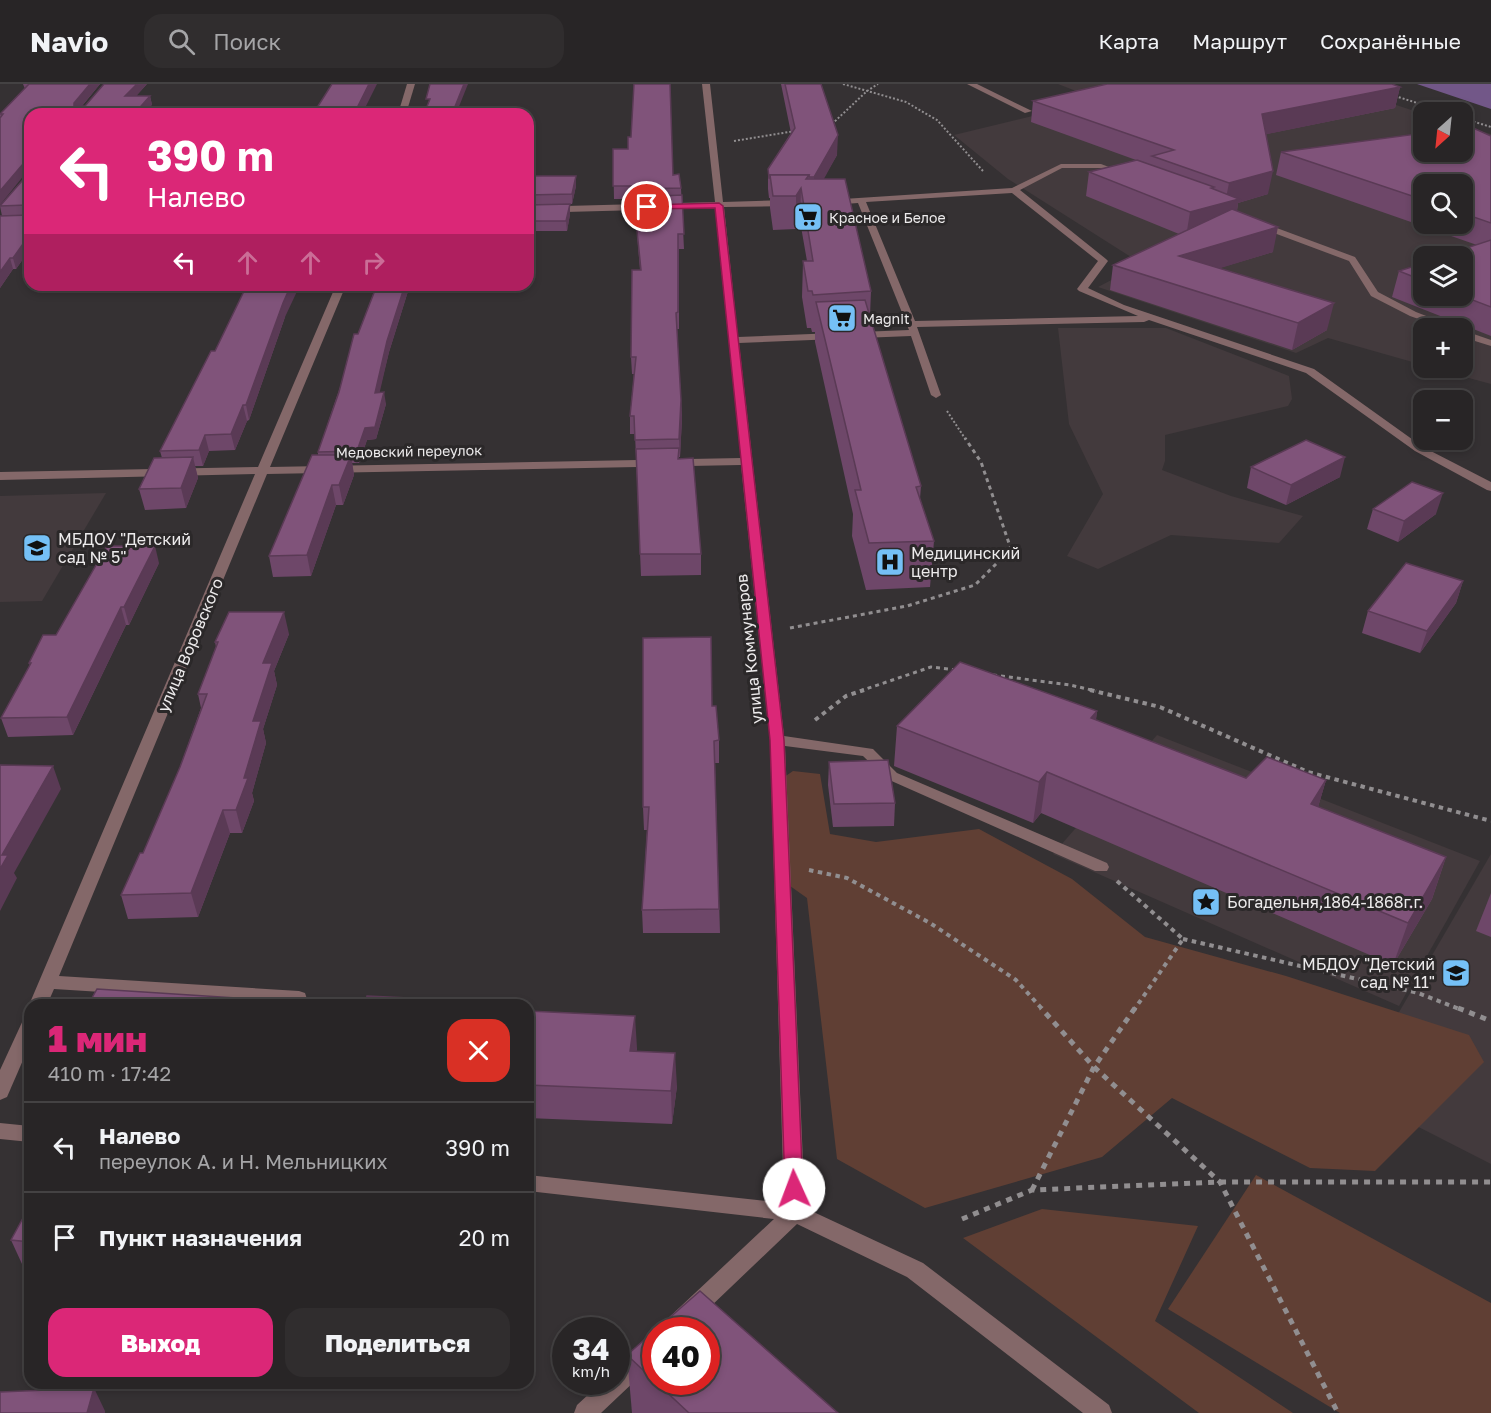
<!DOCTYPE html>
<html lang="ru">
<meta charset="utf-8">
<style>
:root{--surface:#282526;--page:#302d2e;--text:#f1f3f6;--muted:#a5a5a7;--line:#444243;--accent:#db2777}
body{margin:0;font-family:"Golos Text",sans-serif;background:var(--page);color:var(--text);height:100vh;display:flex;flex-direction:column;font-size:22px;white-space:nowrap}
*{box-sizing:border-box;margin:0}
p{font-size:20px;color:var(--muted)}
.icon{flex:none;width:33px;height:33px;fill:none;stroke:currentColor;stroke-width:2;stroke-linecap:round;stroke-linejoin:round}
.map{position:relative;flex:1;overflow:hidden}
.sheet{position:absolute;left:24px;top:915px;width:510px;height:390px;display:flex;flex-direction:column;background:var(--surface);border-radius:18px;box-shadow:0 3px 9px #0003,0 0 0 2px var(--line)}
.sheet>*{flex:none}
.hud{position:absolute;left:24px;top:24px;width:510px;height:183px;border-radius:18px;box-shadow:0 3px 9px #0003,0 0 0 2px var(--line);background:#db2777;color:#fff;overflow:hidden}
.needle{width:39px;rotate:207deg}
.buttons{position:absolute;left:1413px;top:18px;display:grid;gap:12px}
.buttons a{display:grid;place-items:center;width:60px;height:60px;border-radius:12px;background:var(--surface);box-shadow:0 3px 9px #0003,0 0 0 2px var(--line);font-size:30px}
.speed{position:absolute;left:552px;top:1233px;display:flex;gap:12px;font-size:30px;font-weight:700;text-align:center}
.speed>*{display:grid;place-content:center;width:78px;height:78px;border-radius:50%;background:var(--surface);box-shadow:0 3px 9px #0003,0 0 0 2px var(--line);line-height:1}
.speed small{font-size:15px;font-weight:400}
.speed .limit{border:9px solid #d22;background:#fff;color:#111}
.pin{position:absolute;display:grid;place-items:center;width:51px;height:51px;color:#fff;margin:-26px;border:3px solid #fff;border-radius:50%;box-shadow:0 2px 6px #0007}
.me{position:absolute;width:66px;margin:-33px;rotate:358deg;stroke-linejoin:round;filter:drop-shadow(0 0 4px #0008)}
.turn{display:flex;align-items:center;gap:21px;height:126px;padding:0 24px;font-size:27px}
.turn .icon{width:78px;height:78px;stroke-width:2.5}
.turn b{display:block;font-size:42px;line-height:51px}
.lanes{display:flex;align-items:center;height:57px;padding:0 24px;background:#0003;justify-content:center;gap:30px;direction:ltr}
.lanes .off{opacity:.35}
.round{display:grid;place-items:center;flex:none;width:63px;height:63px;border-radius:18px;background:var(--page)}
.head{display:flex;align-items:center;justify-content:space-between;height:102px;padding:0 24px}
h1{font-size:36px;font-weight:800;line-height:45px;color:var(--accent)}
.action{display:flex;gap:12px;margin-top:auto;padding:12px 24px}
.action a{flex:1;height:69px;border-radius:18px;background:var(--accent);color:#fff;font-size:24px;font-weight:800;line-height:69px;text-align:center}
.action a+a{background:var(--page);color:var(--text)}
ul{padding:0;list-style:none}
li{display:flex;align-items:center;gap:18px;height:90px;padding:0 24px;border-top:2px solid var(--line)}
li div{flex:1}
li b{display:block;font-size:22px}
li em{font-style:normal}
header{display:flex;align-items:center;gap:36px;box-sizing:border-box;height:84px;padding:0 30px;background:var(--surface);border-bottom:2px solid var(--line)}
header strong{font-size:28px}
nav{display:flex;gap:33px;margin-inline-start:auto;font-size:21px}
.search{width:420px;height:54px;background:var(--page);display:flex;align-items:center;gap:15px;box-sizing:border-box;padding:0 21px;border-radius:18px;color:var(--muted);font-size:22px}
.map>svg:first-child{display:block}
.built{fill:#433a3d;fill-rule:evenodd}
.green{fill:#603f34}
.water{fill:#725788}
.lines{fill:none;stroke-linecap:round;stroke-linejoin:round}
.path-far3{stroke:#918e90;stroke-width:2;stroke-dasharray:2 2;stroke-linecap:butt}
.path-far2{stroke:#918e90;stroke-width:3;stroke-dasharray:4 4;stroke-linecap:butt}
.path-far1{stroke:#918e90;stroke-width:4;stroke-dasharray:4.5 4.5;stroke-linecap:butt}
.path{stroke:#918e90;stroke-width:5;stroke-dasharray:6 6;stroke-linecap:butt}
.minor{fill:#846869;fill-rule:evenodd}
.wall{fill:#6e4769;fill-rule:evenodd}
.shaded-wall{fill:#5a3a55}
.building{fill:#80537a;stroke:#5a3a55;stroke-width:1.5;fill-rule:evenodd}
.route{fill:#db2777;stroke:#8e194d;stroke-width:1.5}
.labels{text-anchor:middle;dominant-baseline:central;stroke-width:6;stroke-linejoin:round;paint-order:stroke}
.far-poi-label{font-size:14px;fill:#edebec;stroke:#2b2829;text-anchor:start}
.far-street-label{font-size:14px;fill:#edebec;stroke:#2b2829}
.poi-label{font-size:16px;fill:#edebec;stroke:#2b2829;text-anchor:start}
.street-label{font-size:16px;fill:#edebec;stroke:#2b2829}
</style>
<header>
<strong>Navio</strong>
<div class="search"><svg class="icon" aria-label="search" viewBox="0 0 24 24"><circle cx="10" cy="10" r="6"/><path d="M15 15l6 6"/></svg>Поиск</div>
<nav><a>Карта</a><a>Маршрут</a><a>Сохранённые</a></nav>
</header>
<div class="map">
<svg width="1491" height="1329" viewBox="0 0 1491 1329">
<rect width="100%" height="100%" fill="#353133"/>
<g class="built">
<path d="M 1058,0 L 1334,0 L 1423,30 L 1424,68 L 1462,68 L 1463,42 L 1491,50 L 1491,300 L 1432,284 L 1462,284 L 1462,244 L 1424,244 L 1423,281 L 1328,254 L 1296,269 L 1098,203 L 1142,180 L 1008,95 L 954,51 L 1099,16 ZM 1424,100 L 1462,100 L 1462,140 L 1424,140 ZM 1424,172 L 1462,172 L 1462,212 L 1424,212 Z"/>
<polygon points="1058,244 1166,244 1289,292 1292,315 1288,322 1165,351 1165,377 1162,386 1231,412 1303,432 1279,459 1171,451 1098,485 1067,472 1103,410 1069,340"/>
<polygon points="106,409 42,517 0,518 0,412"/>
<polygon points="1157,651 1480,777 1399,922 1053,770"/>
<polygon points="1491,770 1491,1080 1352,1009"/>
</g>
<g class="green">
<polygon points="793,687 820,690 830,750 876,758 979,745 1072,795 1145,853 1286,892 1469,951 1484,978 1375,1087 1310,1084 1172,1014 1102,1073 925,1124 837,1075 807,814 776,792 782,779 771,702"/>
<polygon points="1256,1091 1491,1219 1491,1329 1340,1329 1168,1225"/>
<polygon points="1042,1125 1198,1142 1155,1237 1293,1329 1199,1329 963,1154"/>
</g>
<polygon class="water" points="1417,0 1491,0 1491,25"/>
<g class="lines">
<g class="path-far3">
<polyline points="843,0 906,18 937,36 983,87"/>
<polyline points="1395,12 1446,28"/>
<polyline points="1462,34 1491,43"/>
<polyline points="832,40 867,7 878,0"/>
<polyline points="734,57 795,47"/>
<polyline points="947,327 966,356"/>
</g>
<g class="path-far2">
<polyline points="790,544 907,522 975,501 1011,465 981,378 965,354"/>
<polyline points="993,591 1070,601 1096,607"/>
<polyline points="860,607 931,583 956,586"/>
</g>
<g class="path-far1">
<polyline points="1090,606 1160,623 1308,688 1491,737"/>
<polyline points="815,636 846,612 864,606"/>
<polyline points="809,786 847,794 930,839 1016,896 1043,926"/>
<polyline points="1117,797 1183,855 1134,926"/>
<polyline points="1183,855 1418,909 1462,926"/>
</g>
<g class="path">
<polyline points="1135,924 1094,983 1220,1098 1338,1329"/>
<polyline points="1458,924 1491,937"/>
<polyline points="1032,1106 1094,983 1041,924"/>
<polyline points="962,1135 1032,1106 1220,1098 1491,1098"/>
</g>
<g class="minor">
<polygon points="407,0 415,0 406,30 398,30"/>
<path d="M 702,0 L 710,0 L 723,118 L 789,116 L 793,119 L 789,122 L 724,123 L 738,253 L 909,246 L 858,119 L 831,121 L 827,118 L 828,116 L 1012,104 L 1061,80 L 1101,80 L 1130,91 L 1126,93 L 1100,84 L 1062,84 L 1020,106 L 1106,175 L 1108,177 L 1088,204 L 1124,221 L 1314,285 L 1423,363 L 1491,398 L 1491,407 L 1487,406 L 1415,367 L 1306,289 L 1149,236 L 1144,238 L 917,243 L 941,311 L 936,314 L 931,311 L 911,252 L 739,259 L 784,652 L 873,665 L 897,689 L 1107,779 L 1109,783 L 1107,787 L 1095,787 L 887,695 L 863,672 L 785,662 L 805,1124 L 923,1179 L 1109,1321 L 1112,1329 L 1083,1329 L 907,1193 L 797,1140 L 686,1246 L 660,1246 L 663,1239 L 774,1135 L 528,1107 L 528,1091 L 784,1119 L 770,656 L 741,381 L 267,390 L 59,892 L 299,907 L 305,909 L 309,921 L 54,905 L 47,921 L 30,921 L 30,923 L 29,921 L 255,390 L 0,396 L 0,388 L 258,383 L 336,201 L 346,201 L 270,383 L 741,374 L 715,124 L 528,129 L 528,123 L 715,118 ZM 1012,109 L 1098,177 L 1077,205 L 1079,207 L 1138,232 L 915,237 L 866,118 Z"/>
<polygon points="967,0 977,0 1032,27 1025,29"/>
<polygon points="1258,137 1355,173 1378,208 1416,228 1457,244 1444,244 1410,232 1371,212 1349,177 1255,142 1254,140"/>
<polygon points="1462,246 1491,256 1491,262 1462,253"/>
<polygon points="30,932 30,960 7,1013 0,1016 0,986 24,934"/>
<polygon points="0,1039 30,1042 30,1058 0,1055"/>
<polygon points="656,1252 656,1277 601,1329 574,1329 577,1321 602,1298 616,1298 616,1284 648,1255"/>
</g>
</g>
<g class="wall">
<polygon points="23,0 100,0 82,22 85,22 147,0 136,12 150,12 152,21 30,30 30,165 16,185 13,185 0,204 0,132 2,132 0,122 29,89 25,90 0,33 0,30 25,5"/>
<polygon points="781,0 821,0 837,71 823,95 871,207 870,232 921,402 920,415 934,457 930,503 866,506 852,452 853,430 815,258 815,248 812,248 811,244 807,244 802,213 803,177 807,177 800,137 796,145 773,146 770,124 770,114 769,114 768,105 768,85 791,49"/>
<polygon points="1400,3 1395,24 1266,50 1268,110 1238,119 1237,127 1273,168 1219,184 1327,246 1292,266 1110,206 1113,181 1179,150 1086,112 1089,88 1136,76 1031,38 1033,17"/>
<path d="M 1491,52 L 1491,252 L 1392,213 L 1399,187 L 1424,179 L 1424,212 L 1462,212 L 1477,161 L 1276,91 L 1281,68 ZM 1424,100 L 1462,100 L 1462,140 L 1424,140 Z"/>
<polygon points="613,65 673,91 681,104 684,165 679,165 679,245 677,245 682,334 680,373 679,373 679,375 701,470 701,491 641,492 635,350 630,350 630,332 634,290 632,290 631,273 640,186 636,137 637,115 614,115"/>
<polygon points="528,92 576,92 576,102 572,120 528,121"/>
<polygon points="570,120 570,130 567,147 528,147 528,121"/>
<polygon points="371,201 415,201 414,204 409,204 389,268 379,308 386,320 376,355 367,356 359,379 352,379 354,391 343,421 336,421 311,492 273,493 269,472 318,371 318,368 358,250 375,205 372,205"/>
<polygon points="285,233 249,336 247,337 235,366 209,367 203,382 195,382 198,394 186,424 145,426 139,405 162,374 160,367 215,267"/>
<polygon points="1251,383 1340,393 1286,421 1247,404"/>
<polygon points="1373,425 1436,430 1398,458 1367,445"/>
<polygon points="159,479 129,541 126,541 73,651 8,653 1,634 30,582 29,579 56,551"/>
<polygon points="1463,497 1456,519 1420,569 1362,549 1368,527"/>
<polygon points="289,550 274,587 277,601 263,645 266,659 252,709 254,717 242,749 230,749 198,833 128,835 121,811 143,769 180,683 201,624 198,610 216,563 215,558"/>
<polygon points="712,622 719,656 719,679 715,679 720,849 643,849 642,826 647,746 644,746 643,723"/>
<polygon points="1097,627 1096,636 1246,694 1326,696 1318,723 1446,773 1432,815 1393,881 1041,729 1033,739 894,682 897,642"/>
<polygon points="829,678 895,719 894,742 833,743 828,701"/>
<polygon points="1491,809 1491,853 1476,847"/>
<polygon points="528,927 637,964 636,968 677,1002 672,1040 528,1034"/>
<polygon points="30,1121 30,1181 22,1180 11,1156"/>
<polygon points="627,1271 838,1329 632,1329"/>
</g>
<g class="shaded-wall">
<polygon points="90,0 100,0 76,29 76,30 74,19"/>
<polygon points="137,0 147,0 127,22 125,12"/>
<polygon points="369,0 377,0 362,30 354,30"/>
<polygon points="464,0 468,0 456,30 452,30"/>
<polygon points="1400,3 1395,24 1258,52 1262,30"/>
<polygon points="150,12 152,21 144,30 134,30"/>
<polygon points="838,51 837,71 814,113 814,93"/>
<polygon points="23,80 25,90 0,121 0,107"/>
<polygon points="1273,87 1268,110 1238,119 1235,139 1186,153 1190,128 1211,104 1214,103 1210,123 1225,119 1229,99"/>
<polygon points="576,92 576,102 572,120 572,110"/>
<polygon points="801,104 800,137 796,145 796,112"/>
<polygon points="570,120 570,130 567,147 566,137"/>
<polygon points="1278,143 1273,168 1175,198 1179,172"/>
<polygon points="30,150 30,165 16,185 13,174"/>
<polygon points="10,174 13,185 0,204 0,188"/>
<polygon points="291,201 300,201 285,233 249,336 246,321 283,219"/>
<polygon points="405,201 409,201 409,204 389,268 377,320 375,309 387,257"/>
<polygon points="1334,219 1327,246 1292,266 1298,239"/>
<polygon points="384,308 386,320 376,355 367,356 359,379 357,367 365,344"/>
<polygon points="681,316 682,334 680,373 679,355"/>
<polygon points="243,321 247,337 235,366 231,350"/>
<polygon points="205,351 209,367 203,382 199,366"/>
<polygon points="351,371 354,391 343,421 339,401"/>
<polygon points="193,373 198,394 186,424 181,404"/>
<polygon points="1345,373 1340,393 1286,421 1291,401"/>
<polygon points="332,401 336,421 311,492 307,471"/>
<polygon points="1443,409 1436,430 1398,458 1404,437"/>
<polygon points="155,462 159,479 129,541 124,523"/>
<polygon points="1463,497 1456,519 1420,569 1427,547"/>
<polygon points="121,523 126,541 73,651 67,633"/>
<polygon points="284,528 289,550 274,587 277,601 263,645 266,659 252,709 254,717 242,749 236,726 244,694 263,579"/>
<polygon points="1097,627 1091,667 1091,634"/>
<polygon points="53,682 61,705 14,789 17,794 0,827 0,785 2,771"/>
<polygon points="1047,688 1041,729 1033,739 1039,698"/>
<polygon points="1326,696 1314,737 1311,720"/>
<polygon points="223,726 230,749 198,833 191,809"/>
<polygon points="1446,773 1432,815 1393,881 1408,839"/>
<polygon points="635,932 637,964 632,1000 630,967"/>
<polygon points="675,969 677,1002 672,1040 671,1007"/>
<polygon points="94,1304 105,1327 105,1329 87,1329"/>
</g>
<g class="building">
<polygon points="29,0 90,0 74,19 74,22 85,22 104,0 137,0 125,12 150,12 134,30 30,30 30,150 13,174 10,174 0,188 0,132 29,131 29,124 27,121 0,122 29,89 29,79 23,80 0,107 0,34 3,30 0,30"/>
<polygon points="332,0 369,0 354,30 313,30"/>
<polygon points="430,0 464,0 452,30 424,30 430,15 426,15"/>
<polygon points="634,0 670,0 673,91 679,90 681,104 638,105 638,102 613,102 613,65 628,65 628,53 631,53"/>
<polygon points="785,0 821,0 838,51 814,93 809,93 809,91 770,91 771,94 769,94 768,85 795,44"/>
<polygon points="1107,0 1392,0 1400,3 1262,30 1273,87 1229,99 1152,72 1174,66 1033,17"/>
<polygon points="1471,43 1491,52 1491,139 1462,129 1462,100 1424,100 1424,116 1281,68 1424,49 1424,68 1462,68 1462,44"/>
<polygon points="1137,76 1214,103 1211,104 1239,115 1190,128 1089,88"/>
<polygon points="770,91 809,91 806,95 845,95 871,207 813,211 812,207 808,207 803,177 813,177 801,104 796,112 773,112"/>
<polygon points="528,92 576,92 572,110 528,111"/>
<polygon points="682,111 684,150 678,150 678,228 676,229 681,316 679,355 635,356 634,332 630,332 636,273 631,273 632,186 641,186 636,137 638,113"/>
<polygon points="570,120 566,137 528,137 528,121"/>
<polygon points="1232,125 1278,143 1179,172 1334,219 1298,239 1113,181"/>
<polygon points="1491,156 1491,223 1462,212 1462,172 1442,172"/>
<polygon points="1424,179 1424,197 1399,187"/>
<polygon points="247,201 291,201 283,219 246,321 243,321 231,350 205,351 199,366 160,367 211,267 215,267"/>
<polygon points="377,201 405,201 387,257 375,309 384,308 375,343 365,344 357,367 318,368 339,308 354,250 358,250"/>
<polygon points="865,216 921,402 916,403 934,457 869,459 855,406 861,406 816,218"/>
<polygon points="1306,356 1345,373 1291,401 1251,383"/>
<polygon points="679,364 678,375 693,374 701,470 640,470 636,365"/>
<polygon points="312,371 351,371 339,401 332,401 307,471 269,472"/>
<polygon points="193,373 181,404 139,405 154,374"/>
<polygon points="1412,398 1443,409 1404,437 1373,425"/>
<polygon points="107,462 155,462 124,523 121,523 67,633 1,634 31,579 29,579 43,551 56,551"/>
<polygon points="1406,479 1463,497 1427,547 1368,527"/>
<polygon points="229,528 284,528 263,579 272,579 253,637 261,637 244,694 248,694 236,726 223,726 191,809 121,811 140,769 143,769 180,683 207,610 198,610 218,558 215,558"/>
<polygon points="711,553 712,622 716,622 719,656 714,657 719,825 642,826 649,723 643,723 643,554"/>
<polygon points="960,578 1097,627 1091,634 1246,694 1267,673 1326,696 1311,720 1446,773 1408,839 1047,688 1039,698 897,642"/>
<polygon points="888,676 895,719 834,720 829,678"/>
<polygon points="0,681 53,682 2,771 8,771 0,785"/>
<polygon points="97,905 266,916 264,921 88,921"/>
<polygon points="367,912 430,915 428,921 365,921"/>
<polygon points="528,927 635,932 630,967 675,969 671,1007 528,1001"/>
<polygon points="30,1121 30,1158 11,1156"/>
<path d="M 700,1207 L 838,1329 L 689,1329 L 627,1271 ZM 656,1246 L 706,1246 L 706,1298 L 656,1298 Z"/>
<polygon points="94,1304 87,1329 0,1329 0,1308"/>
</g>
<polygon class="route" points="719,119 723,122 784,656 803,1105 800,1111 794,1113 787,1111 785,1105 770,656 715,124 647,125 643,123 647,121"/>
<defs>
<g id="supermarket-square" transform="scale(1.5)"><rect x="-9" y="-9" width="18" height="18" rx="4" fill="#75c0f6" stroke="#2b2829"/><path d="M-6-5.5h2.5l.6 2H6L4.5 2H-2.5L-4.4-4H-6ZM-1.5 3.2a1.3 1.3 0 1 0 .1 0ZM3 3.2a1.3 1.3 0 1 0 .1 0Z" fill="#111"/></g>
<g id="school-square" transform="scale(1.5)"><rect x="-9" y="-9" width="18" height="18" rx="4" fill="#75c0f6" stroke="#2b2829"/><path d="M0-5L7-2L0 1L-7-2ZM-4 1L0 2.5L4 1V4Q0 6-4 4Z" fill="#111"/></g>
<g id="hospital-square" transform="scale(1.5)"><rect x="-9" y="-9" width="18" height="18" rx="4" fill="#75c0f6" stroke="#2b2829"/><path d="M-5-5h3v3.5h4V-5h3V5h-3V1.5h-4V5h-3Z" fill="#111"/></g>
<g id="sight-square" transform="scale(1.5)"><rect x="-9" y="-9" width="18" height="18" rx="4" fill="#75c0f6" stroke="#2b2829"/><path d="M0-6L1.8-2.2L6-1.7L2.9 1.2L3.7 5.4L0 3.3L-3.7 5.4L-2.9 1.2L-6-1.7L-1.8-2.2Z" fill="#111"/></g>
</defs>
<g fill-rule="evenodd">
<use href="#supermarket-square" x="808" y="133"/>
<use href="#supermarket-square" x="842" y="234"/>
<use href="#school-square" x="37" y="464"/>
<use href="#hospital-square" x="890" y="478"/>
<use href="#sight-square" x="1206" y="818"/>
<use href="#school-square" x="1456" y="889"/>
</g>
<g class="labels">
<g class="far-poi-label">
<text x="829" y="133">Красное и Белое</text>
<text x="863" y="234">Magnit</text>
</g>
<g class="far-street-label">
<text transform="translate(409 367) rotate(-1)">Медовский переулок</text>
</g>
<g class="poi-label">
<text x="58" y="455">МБДОУ "Детский<tspan x="58" dy="18">сад № 5"</tspan></text>
<text x="911" y="469">Медицинский<tspan x="911" dy="18">центр</tspan></text>
<text x="1227" y="818">Богадельня,1864-1868г.г.</text>
<text x="1435" y="880" text-anchor="end">МБДОУ "Детский<tspan x="1435" dy="18">сад № 11"</tspan></text>
</g>
<g class="street-label">
<text transform="translate(190 561) rotate(-67)">улица Воровского</text>
<text transform="translate(749 565) rotate(-96)">улица Коммунаров</text>
</g>
</g>
</svg>
<div class="buttons">
<a><svg class="needle" viewBox="-14 -14 28 28"><path d="M0-13l5 13h-10z" fill="#e53935"/><path d="M0 13l5-13h-10z" fill="#a5a5a7"/></svg></a>
<a><svg class="icon" aria-label="search" viewBox="0 0 24 24"><circle cx="10" cy="10" r="6"/><path d="M15 15l6 6"/></svg></a>
<a><svg class="icon" aria-label="layers" viewBox="0 0 24 24"><path d="M12 4l9 5-9 5-9-5zM3 14l9 5 9-5"/></svg></a>
<a>+</a>
<a>−</a>
</div>
<div class="speed"><div>34<small>km/h</small></div><div class="limit">40</div></div>
<div class="pin" style="left:647px;top:123px;background:#d93025"><svg class="icon" aria-label="arrive" viewBox="0 0 24 24"><path d="M6 21V4h12l-3 4 3 4H6"/></svg></div>
<svg class="me" style="left:794px;top:1105px" viewBox="-20 -20 40 40"><circle r="19" fill="#fff"/><path d="M0-13L10 11 0 6-10 11z" fill="#db2777"/></svg>
<div class="hud">
<div class="turn"><svg class="icon" aria-label="left" viewBox="0 0 24 24"><path d="M17 20v-9H6M10 6l-5 5 5 5"/></svg><div><b>390 m</b>Налево</div></div>
<div class="lanes"><svg class="icon" aria-label="left" viewBox="0 0 24 24"><path d="M17 20v-9H6M10 6l-5 5 5 5"/></svg><svg class="icon off" aria-label="ahead" viewBox="0 0 24 24"><path d="M12 20V5M6 11l6-6 6 6"/></svg><svg class="icon off" aria-label="ahead" viewBox="0 0 24 24"><path d="M12 20V5M6 11l6-6 6 6"/></svg><svg class="icon off" aria-label="right" viewBox="0 0 24 24"><path d="M7 20v-9h11M14 6l5 5-5 5"/></svg></div>
</div>
<section class="sheet">
<div class="head"><div><h1>1 мин</h1><p>410 m · 17:42</p></div><a class="round" style="background:#d93025;color:#fff"><svg class="icon" aria-label="close" viewBox="0 0 24 24"><path d="M6 6l12 12M18 6L6 18"/></svg></a></div>
<ul>
<li><svg class="icon" aria-label="left" viewBox="0 0 24 24"><path d="M17 20v-9H6M10 6l-5 5 5 5"/></svg><div><b>Налево</b><p>переулок А. и Н. Мельницких</p></div><em>390 m</em></li>
<li><svg class="icon" aria-label="arrive" viewBox="0 0 24 24"><path d="M6 21V4h12l-3 4 3 4H6"/></svg><div><b>Пункт назначения</b></div><em>20 m</em></li>
</ul>
<div class="action"><a>Выход</a><a>Поделиться</a></div>
</section>
</div>
